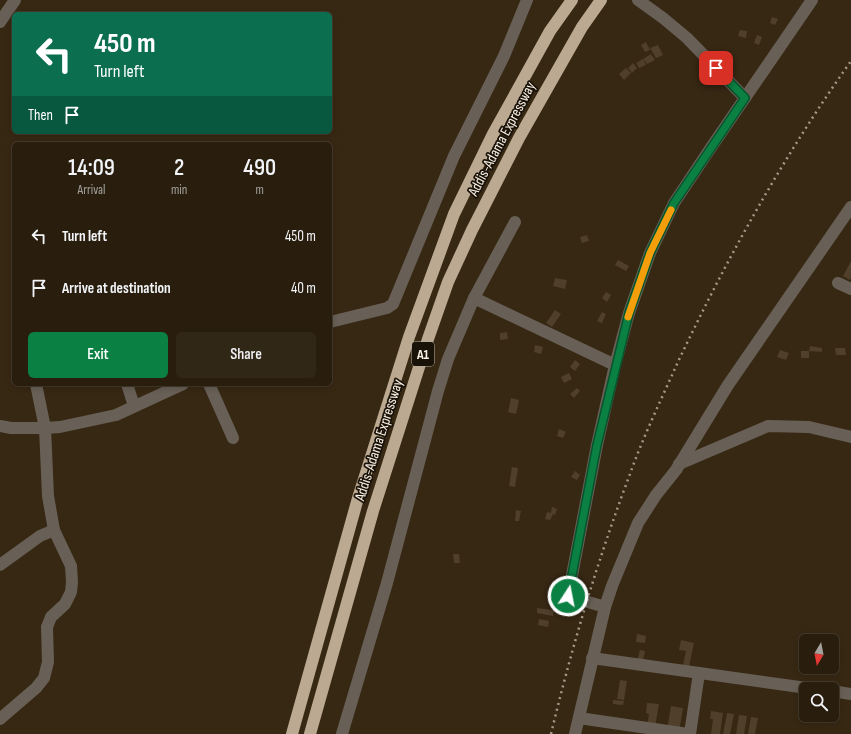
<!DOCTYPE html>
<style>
:root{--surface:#291e0e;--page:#312717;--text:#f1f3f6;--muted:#a5a29e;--line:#453c2e;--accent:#0b8043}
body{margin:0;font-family:"Sofia Sans Condensed",sans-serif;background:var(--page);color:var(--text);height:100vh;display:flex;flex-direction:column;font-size:15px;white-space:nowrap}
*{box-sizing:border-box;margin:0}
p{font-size:13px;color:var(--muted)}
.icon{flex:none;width:22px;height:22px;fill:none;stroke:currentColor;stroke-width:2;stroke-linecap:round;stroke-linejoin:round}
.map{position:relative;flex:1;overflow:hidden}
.drawer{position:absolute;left:12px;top:142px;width:320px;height:244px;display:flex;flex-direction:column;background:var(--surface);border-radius:6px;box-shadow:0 2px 6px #0003,0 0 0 1px var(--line)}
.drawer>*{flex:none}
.top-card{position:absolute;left:12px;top:12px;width:320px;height:122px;border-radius:6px;box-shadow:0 2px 6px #0003,0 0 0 1px var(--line);background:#0b6e4f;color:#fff;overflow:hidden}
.needle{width:26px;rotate:190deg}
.tools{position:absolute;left:799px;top:634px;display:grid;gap:8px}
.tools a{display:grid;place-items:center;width:40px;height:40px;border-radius:6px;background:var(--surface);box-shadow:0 2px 6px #0003,0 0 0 1px var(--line);font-size:20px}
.pin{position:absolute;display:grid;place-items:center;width:34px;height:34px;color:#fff;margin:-17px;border-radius:8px;box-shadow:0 2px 6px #0006}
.me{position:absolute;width:44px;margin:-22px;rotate:11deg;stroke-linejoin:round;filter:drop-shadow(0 0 3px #0008)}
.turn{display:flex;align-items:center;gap:14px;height:84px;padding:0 16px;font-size:18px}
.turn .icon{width:52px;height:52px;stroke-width:2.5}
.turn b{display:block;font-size:28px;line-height:34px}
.then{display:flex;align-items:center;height:38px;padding:0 16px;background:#0003;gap:8px;font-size:15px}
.eta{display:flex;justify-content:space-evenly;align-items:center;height:68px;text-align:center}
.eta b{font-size:24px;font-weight:600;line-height:28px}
.button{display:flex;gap:8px;margin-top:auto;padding:8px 16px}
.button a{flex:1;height:46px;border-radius:6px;background:var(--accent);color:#fff;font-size:16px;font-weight:600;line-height:46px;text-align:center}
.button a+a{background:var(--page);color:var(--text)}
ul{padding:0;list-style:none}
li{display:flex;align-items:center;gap:12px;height:52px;padding:0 16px}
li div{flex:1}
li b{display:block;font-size:15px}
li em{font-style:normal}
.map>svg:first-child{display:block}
.building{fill:#503f2a}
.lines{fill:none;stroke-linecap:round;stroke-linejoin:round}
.minor{stroke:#686056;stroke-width:12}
.highway{stroke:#bca991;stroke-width:12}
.rail{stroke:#a59888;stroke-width:2.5;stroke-dasharray:2 4;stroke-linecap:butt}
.route-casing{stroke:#07532c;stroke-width:10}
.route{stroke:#0b8043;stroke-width:7}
.slow{stroke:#f59e0b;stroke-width:7}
.labels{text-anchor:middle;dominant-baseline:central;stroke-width:3.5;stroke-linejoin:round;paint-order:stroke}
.shield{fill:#191209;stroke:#b7ada2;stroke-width:1}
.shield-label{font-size:14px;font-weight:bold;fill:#fbf0e4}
.street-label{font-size:15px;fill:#fbf0e4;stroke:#191209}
</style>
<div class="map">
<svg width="851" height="734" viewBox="0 0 851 734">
<rect width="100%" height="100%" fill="#372813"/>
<g class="building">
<polygon points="772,17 778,19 775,25 770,23"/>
<polygon points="740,30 747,31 746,38 738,36"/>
<polygon points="757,35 762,37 759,45 754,43"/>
<polygon points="646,42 650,50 645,52 641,45"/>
<polygon points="658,45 663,55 656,58 650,48"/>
<polygon points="651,54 655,60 647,64 643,59"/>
<polygon points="643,59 646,65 639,68 636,63"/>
<polygon points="633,63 637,68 632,73 628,68"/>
<polygon points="626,68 631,73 624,80 619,74"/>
<polygon points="587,235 589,241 582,243 580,237"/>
<polygon points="618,260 629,266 626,271 615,265"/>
<polygon points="851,261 851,277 850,280 843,276"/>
<polygon points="555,278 567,280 565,289 553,286"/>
<polygon points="606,292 611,295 607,302 602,298"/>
<polygon points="555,310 561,314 552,327 546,323"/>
<polygon points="602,312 606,314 602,323 597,321"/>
<polygon points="507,332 508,339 500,340 500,333"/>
<polygon points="535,345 543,347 541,354 534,352"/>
<polygon points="810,346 822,348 822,352 809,351"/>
<polygon points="835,348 845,348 846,355 836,355"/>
<polygon points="780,350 789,353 786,360 777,357"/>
<rect x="801" y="351" width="8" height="7"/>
<polygon points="575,360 580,364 575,371 570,367"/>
<polygon points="569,373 572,379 564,383 561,377"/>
<polygon points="577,388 580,391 574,398 570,394"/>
<polygon points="511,398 519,400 516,414 508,412"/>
<polygon points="559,429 566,432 563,438 557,436"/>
<polygon points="512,467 518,468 515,487 509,486"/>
<polygon points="575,471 580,475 577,480 571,477"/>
<polygon points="552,507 557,509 555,515 553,514 550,520 545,519 547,512 551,513"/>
<polygon points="516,510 521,511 519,521 515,521"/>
<polygon points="453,554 459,554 460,563 454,563"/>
<polygon points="537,608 554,610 553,616 537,613"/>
<polygon points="539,619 549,621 548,627 538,625"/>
<polygon points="637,634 646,636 645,643 636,642"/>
<polygon points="681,640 694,643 688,671 682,670 686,651 679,650"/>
<polygon points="640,650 645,651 642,666 636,665"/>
<polygon points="620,680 627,681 624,700 617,699"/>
<polygon points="613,700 624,701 623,705 613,704"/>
<polygon points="647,703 659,704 655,727 647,726 649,714 646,713"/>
<polygon points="671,706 683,708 679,732 667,730"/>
<polygon points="711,711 723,713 720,734 711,734 713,719 710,719"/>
<polygon points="727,713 734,714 730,734 723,734"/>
<polygon points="739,715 747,716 744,734 736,734"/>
<polygon points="751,717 758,718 755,734 748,734"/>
</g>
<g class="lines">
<g class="minor">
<polyline points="638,0 663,18 687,38 745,98"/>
<polyline points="0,22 15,0"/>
<polyline points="838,283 851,289"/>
<polyline points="474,298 615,365"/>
<polyline points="330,322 387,308 393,304 454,156 504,56 527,0"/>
<polyline points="127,384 134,406"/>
<polyline points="209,384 233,438"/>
<polyline points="0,426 11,428 45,428 60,427 116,415 183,384"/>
<polyline points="679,464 768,426 809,427 851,437"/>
<polyline points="0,565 40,536 54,530"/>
<polyline points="605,607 568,596 597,445 615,365 629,313 650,253 674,203 710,149 812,0"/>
<polyline points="592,658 814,689"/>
<polyline points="832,691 851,694"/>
<polyline points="579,718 688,734"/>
<polyline points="0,719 36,688 44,678 48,662 47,627 51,617 65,604 71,592 72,582 71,566 54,530 48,496 45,428 36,384"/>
<polyline points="342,734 387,583 438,391 448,359 474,298 515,222"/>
<polyline points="575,734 605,607 612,586 638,523 656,495 676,470 728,385 851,207"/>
<polyline points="690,734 699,673"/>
</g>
<g class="highway">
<polyline points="292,734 358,498 409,337 454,214 493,134 550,31 572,0"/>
<polyline points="310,734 373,511 428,339 448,282 472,230 519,138 582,27 601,0"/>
</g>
<path class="rail" d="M 551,734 C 572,646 598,559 630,474 C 643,437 661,400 677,364 C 727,258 783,157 851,61"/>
</g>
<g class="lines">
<g class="route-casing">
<polyline id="route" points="568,596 597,445 629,313 650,253 674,203 745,98 716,68"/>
</g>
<use href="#route" class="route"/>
<polyline class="slow" points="628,317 650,253 671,210"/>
</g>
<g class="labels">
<rect class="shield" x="412" y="342" width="22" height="24" rx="3"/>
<g class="shield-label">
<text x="423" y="354">A1</text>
</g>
<g class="street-label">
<text transform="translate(502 139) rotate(-62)">Addis-Adama Expressway</text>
<text transform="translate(379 440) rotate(-72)">Addis-Adama Expressway</text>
</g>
</g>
</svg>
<div class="tools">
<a><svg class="needle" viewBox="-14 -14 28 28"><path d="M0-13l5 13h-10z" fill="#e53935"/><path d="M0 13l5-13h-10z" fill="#a5a29e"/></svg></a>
<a><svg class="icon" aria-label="search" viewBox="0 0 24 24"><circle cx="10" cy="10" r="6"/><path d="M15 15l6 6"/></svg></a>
</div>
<div class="pin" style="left:716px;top:68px;background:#d93025"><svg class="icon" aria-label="arrive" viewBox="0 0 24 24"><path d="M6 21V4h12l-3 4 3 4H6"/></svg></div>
<svg class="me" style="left:568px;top:596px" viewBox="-20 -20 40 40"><circle r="17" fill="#0b8043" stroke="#fff" stroke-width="3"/><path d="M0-11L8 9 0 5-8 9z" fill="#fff"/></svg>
<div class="top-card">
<div class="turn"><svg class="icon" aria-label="left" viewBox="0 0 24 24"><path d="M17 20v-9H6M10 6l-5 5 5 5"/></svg><div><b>450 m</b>Turn left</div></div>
<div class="then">Then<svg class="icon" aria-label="arrive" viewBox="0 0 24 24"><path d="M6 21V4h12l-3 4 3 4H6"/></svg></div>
</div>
<section class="drawer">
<div class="eta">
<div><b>14:09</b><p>Arrival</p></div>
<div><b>2</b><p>min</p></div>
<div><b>490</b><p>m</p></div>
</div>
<ul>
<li><svg class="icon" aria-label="left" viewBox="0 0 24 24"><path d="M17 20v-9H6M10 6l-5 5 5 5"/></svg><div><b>Turn left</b></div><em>450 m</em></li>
<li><svg class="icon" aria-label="arrive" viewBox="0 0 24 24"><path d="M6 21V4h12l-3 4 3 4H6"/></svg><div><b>Arrive at destination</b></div><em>40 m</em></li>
</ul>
<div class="button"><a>Exit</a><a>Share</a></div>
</section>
</div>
